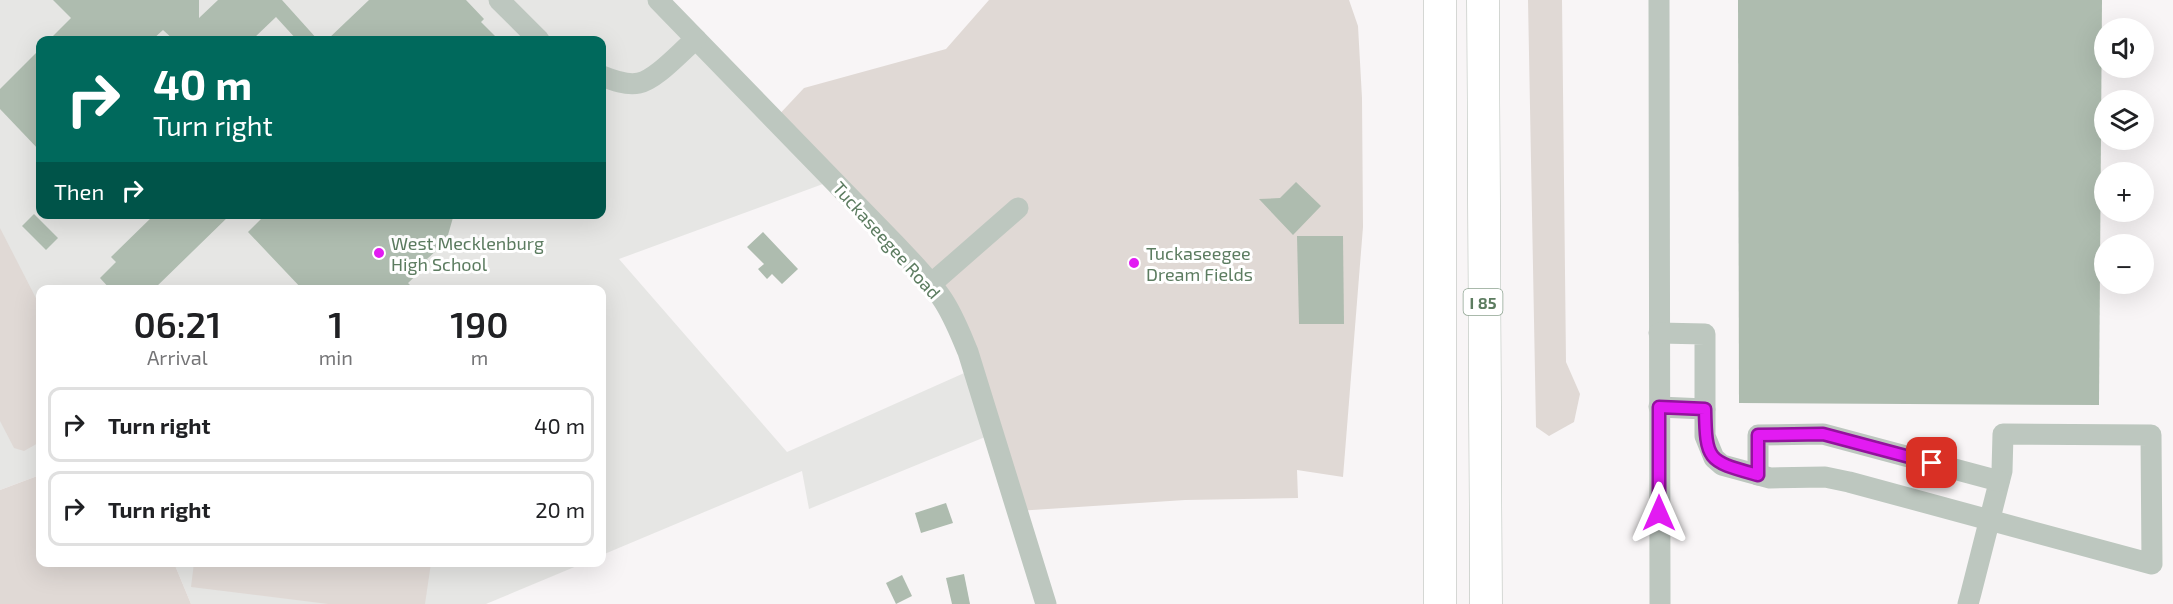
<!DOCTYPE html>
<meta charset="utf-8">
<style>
:root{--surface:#fff;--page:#f2f2f2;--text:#202124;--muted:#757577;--line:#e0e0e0}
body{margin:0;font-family:"Exo 2",sans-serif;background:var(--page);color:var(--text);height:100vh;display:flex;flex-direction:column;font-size:22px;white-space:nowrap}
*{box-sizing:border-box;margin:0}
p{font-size:20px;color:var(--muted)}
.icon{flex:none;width:33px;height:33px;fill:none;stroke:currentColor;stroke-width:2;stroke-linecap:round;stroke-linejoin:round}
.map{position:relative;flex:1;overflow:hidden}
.side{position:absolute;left:36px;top:285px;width:570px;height:282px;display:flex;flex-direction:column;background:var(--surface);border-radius:12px;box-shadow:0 6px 24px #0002}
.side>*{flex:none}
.hud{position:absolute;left:36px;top:36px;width:570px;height:183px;border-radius:12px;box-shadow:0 6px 24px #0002;background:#00695c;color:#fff;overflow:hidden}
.fabs{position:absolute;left:2094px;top:18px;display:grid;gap:12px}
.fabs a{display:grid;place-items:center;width:60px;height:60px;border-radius:50%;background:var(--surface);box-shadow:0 6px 24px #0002;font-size:30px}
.pin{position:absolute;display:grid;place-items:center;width:51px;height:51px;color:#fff;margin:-26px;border-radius:12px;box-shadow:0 3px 9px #0006}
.me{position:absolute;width:66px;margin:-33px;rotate:0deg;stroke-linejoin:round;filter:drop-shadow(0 0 4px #0008)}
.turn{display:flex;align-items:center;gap:21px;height:126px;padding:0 18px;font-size:27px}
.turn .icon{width:78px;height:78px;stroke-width:2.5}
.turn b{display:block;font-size:42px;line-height:51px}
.then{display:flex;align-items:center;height:57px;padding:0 18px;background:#0003;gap:12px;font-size:22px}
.eta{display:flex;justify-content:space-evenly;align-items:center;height:102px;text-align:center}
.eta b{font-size:36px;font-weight:600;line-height:42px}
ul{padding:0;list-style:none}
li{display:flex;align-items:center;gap:18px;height:75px;margin:0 12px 9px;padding:0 6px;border:3px solid var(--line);border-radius:12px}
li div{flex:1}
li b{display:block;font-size:22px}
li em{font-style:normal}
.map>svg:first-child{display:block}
.built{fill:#e6e6e4;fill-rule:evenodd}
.green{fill:#e0d9d5}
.building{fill:#aebcaf}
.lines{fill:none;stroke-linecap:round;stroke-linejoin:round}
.highway-casing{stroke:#b1bab2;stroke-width:33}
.minor{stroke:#bdc7bf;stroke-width:21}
.highway{stroke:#fff;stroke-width:32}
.route-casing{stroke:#93129d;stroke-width:15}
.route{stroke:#e21bf2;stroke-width:10}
.poi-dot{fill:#e21bf2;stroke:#fff;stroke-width:2}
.labels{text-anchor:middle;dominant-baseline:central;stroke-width:6;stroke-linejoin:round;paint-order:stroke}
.shield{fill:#fff;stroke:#8da390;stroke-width:1.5}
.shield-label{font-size:16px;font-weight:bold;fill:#5c7c60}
.street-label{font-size:18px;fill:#5c7c60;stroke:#fff}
.poi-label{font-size:18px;fill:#5c7c60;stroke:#fff;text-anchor:start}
</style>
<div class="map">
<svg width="2173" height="604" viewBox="0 0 2173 604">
<rect width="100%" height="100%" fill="#f8f5f6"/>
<g class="built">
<path d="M 0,0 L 655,0 L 831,181 L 619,259 L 787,452 L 971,370 L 990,435 L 809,509 L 802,471 L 602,555 L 602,290 L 40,290 L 40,475 L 0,490 ZM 40,40 L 602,40 L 602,214 L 40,214 Z"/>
<polygon points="174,563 584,563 486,604 191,604"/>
</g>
<g class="green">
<polygon points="989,0 1349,0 1358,26 1362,98 1363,227 1343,477 1297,470 1298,498 1185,500 1017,511 942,298 774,120 804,88 946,49"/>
<polygon points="1528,0 1562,0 1566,362 1580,394 1574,422 1549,436 1536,427"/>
<polygon points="0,228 40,306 40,442 24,451 14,448 0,421"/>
<polygon points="40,475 40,562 174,563 191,604 0,604 0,490"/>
<polygon points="194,563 194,562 431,563 425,604 328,604 191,587"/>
</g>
<g class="building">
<polygon points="53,0 199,0 199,18 218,0 282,0 318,40 297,40 276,17 252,40 174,40 163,30 152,40 49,40 71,18"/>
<polygon points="369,0 466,0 484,19 481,22 499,40 327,40"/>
<polygon points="1738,0 2102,0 2099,405 1739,403"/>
<polygon points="40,49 40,151 0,109 0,89"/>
<polygon points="1296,182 1321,206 1293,235 1259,199 1280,198"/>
<polygon points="34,214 58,238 46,250 22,226"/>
<polygon points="155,214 231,214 153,290 111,290 100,278 116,262 111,257"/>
<polygon points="266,214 454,214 446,242 427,259 430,262 408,283 415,290 303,290 248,232"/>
<polygon points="763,232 798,269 782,284 772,274 767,279 758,269 764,264 747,247"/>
<polygon points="1297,236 1343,236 1344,324 1299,324"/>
<polygon points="946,503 953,523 921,533 915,513"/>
<polygon points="964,574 970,604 952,604 946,578"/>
<polygon points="902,575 912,596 896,604 886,583"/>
</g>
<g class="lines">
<g class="highway-casing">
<g id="highway">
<polyline points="1440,0 1440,604"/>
<polyline points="1483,0 1486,604"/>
</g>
</g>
<g class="minor">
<polyline points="499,0 539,40"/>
<path d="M 658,0 L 895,244 C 911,261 928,278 941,297 C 953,314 960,333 968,352 L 1046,604"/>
<polyline points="1659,0 1660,604"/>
<path d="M 602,76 C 612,80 627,86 639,83 C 657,79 681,51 696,39"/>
<polyline points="931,284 1018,208"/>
<polyline points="1659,333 1705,334 1705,436 1714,458 1722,465 1770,478 1825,477 1849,482 2152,564 2151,435 2003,434 2002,471 1971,593 1968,604"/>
<polyline points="1659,407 1705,409"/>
<polyline points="1758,475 1758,435 1823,434 1999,481"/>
</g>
<use href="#highway" class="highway"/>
</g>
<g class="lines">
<g class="route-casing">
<path id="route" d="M 1659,513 L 1659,407 L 1705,409 C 1706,462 1708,461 1758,475 L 1758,435 L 1823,434 L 1932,463"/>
</g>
<use href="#route" class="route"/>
</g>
<g class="poi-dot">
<circle cx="379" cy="253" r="6"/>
<circle cx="1134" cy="263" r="6"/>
</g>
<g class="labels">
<rect class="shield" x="1463.5" y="289" width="39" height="26" rx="4.5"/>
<g class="shield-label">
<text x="1483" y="302">I 85</text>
</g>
<g class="street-label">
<text transform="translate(887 240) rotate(48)">Tuckaseegee Road</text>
</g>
<g class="poi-label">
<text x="391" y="243">West Mecklenburg<tspan x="391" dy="21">High School</tspan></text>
<text x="1146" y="253">Tuckaseegee<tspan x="1146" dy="21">Dream Fields</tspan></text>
</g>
</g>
</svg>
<div class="fabs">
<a><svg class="icon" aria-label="sound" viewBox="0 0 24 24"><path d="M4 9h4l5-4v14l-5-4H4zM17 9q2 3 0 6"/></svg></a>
<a><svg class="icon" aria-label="layers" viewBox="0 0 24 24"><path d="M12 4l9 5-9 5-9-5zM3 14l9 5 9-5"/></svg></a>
<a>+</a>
<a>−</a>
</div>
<div class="pin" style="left:1932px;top:463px;background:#d93025"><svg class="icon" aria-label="arrive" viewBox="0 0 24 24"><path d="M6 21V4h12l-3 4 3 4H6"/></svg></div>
<svg class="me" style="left:1659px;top:513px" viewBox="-20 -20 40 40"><path d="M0-17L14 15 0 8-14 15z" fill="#e21bf2" stroke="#fff" stroke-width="4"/></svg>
<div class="hud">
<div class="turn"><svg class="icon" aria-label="right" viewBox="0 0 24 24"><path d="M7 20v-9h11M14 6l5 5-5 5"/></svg><div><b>40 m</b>Turn right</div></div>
<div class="then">Then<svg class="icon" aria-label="right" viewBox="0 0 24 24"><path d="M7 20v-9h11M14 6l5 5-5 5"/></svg></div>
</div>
<section class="side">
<div class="eta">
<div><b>06:21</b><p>Arrival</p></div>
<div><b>1</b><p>min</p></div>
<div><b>190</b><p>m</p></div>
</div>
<ul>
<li><svg class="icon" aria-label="right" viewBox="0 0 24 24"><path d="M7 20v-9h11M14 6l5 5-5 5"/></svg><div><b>Turn right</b></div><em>40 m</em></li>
<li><svg class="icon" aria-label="right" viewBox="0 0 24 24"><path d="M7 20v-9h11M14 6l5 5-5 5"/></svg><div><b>Turn right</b></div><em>20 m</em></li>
</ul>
</section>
</div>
